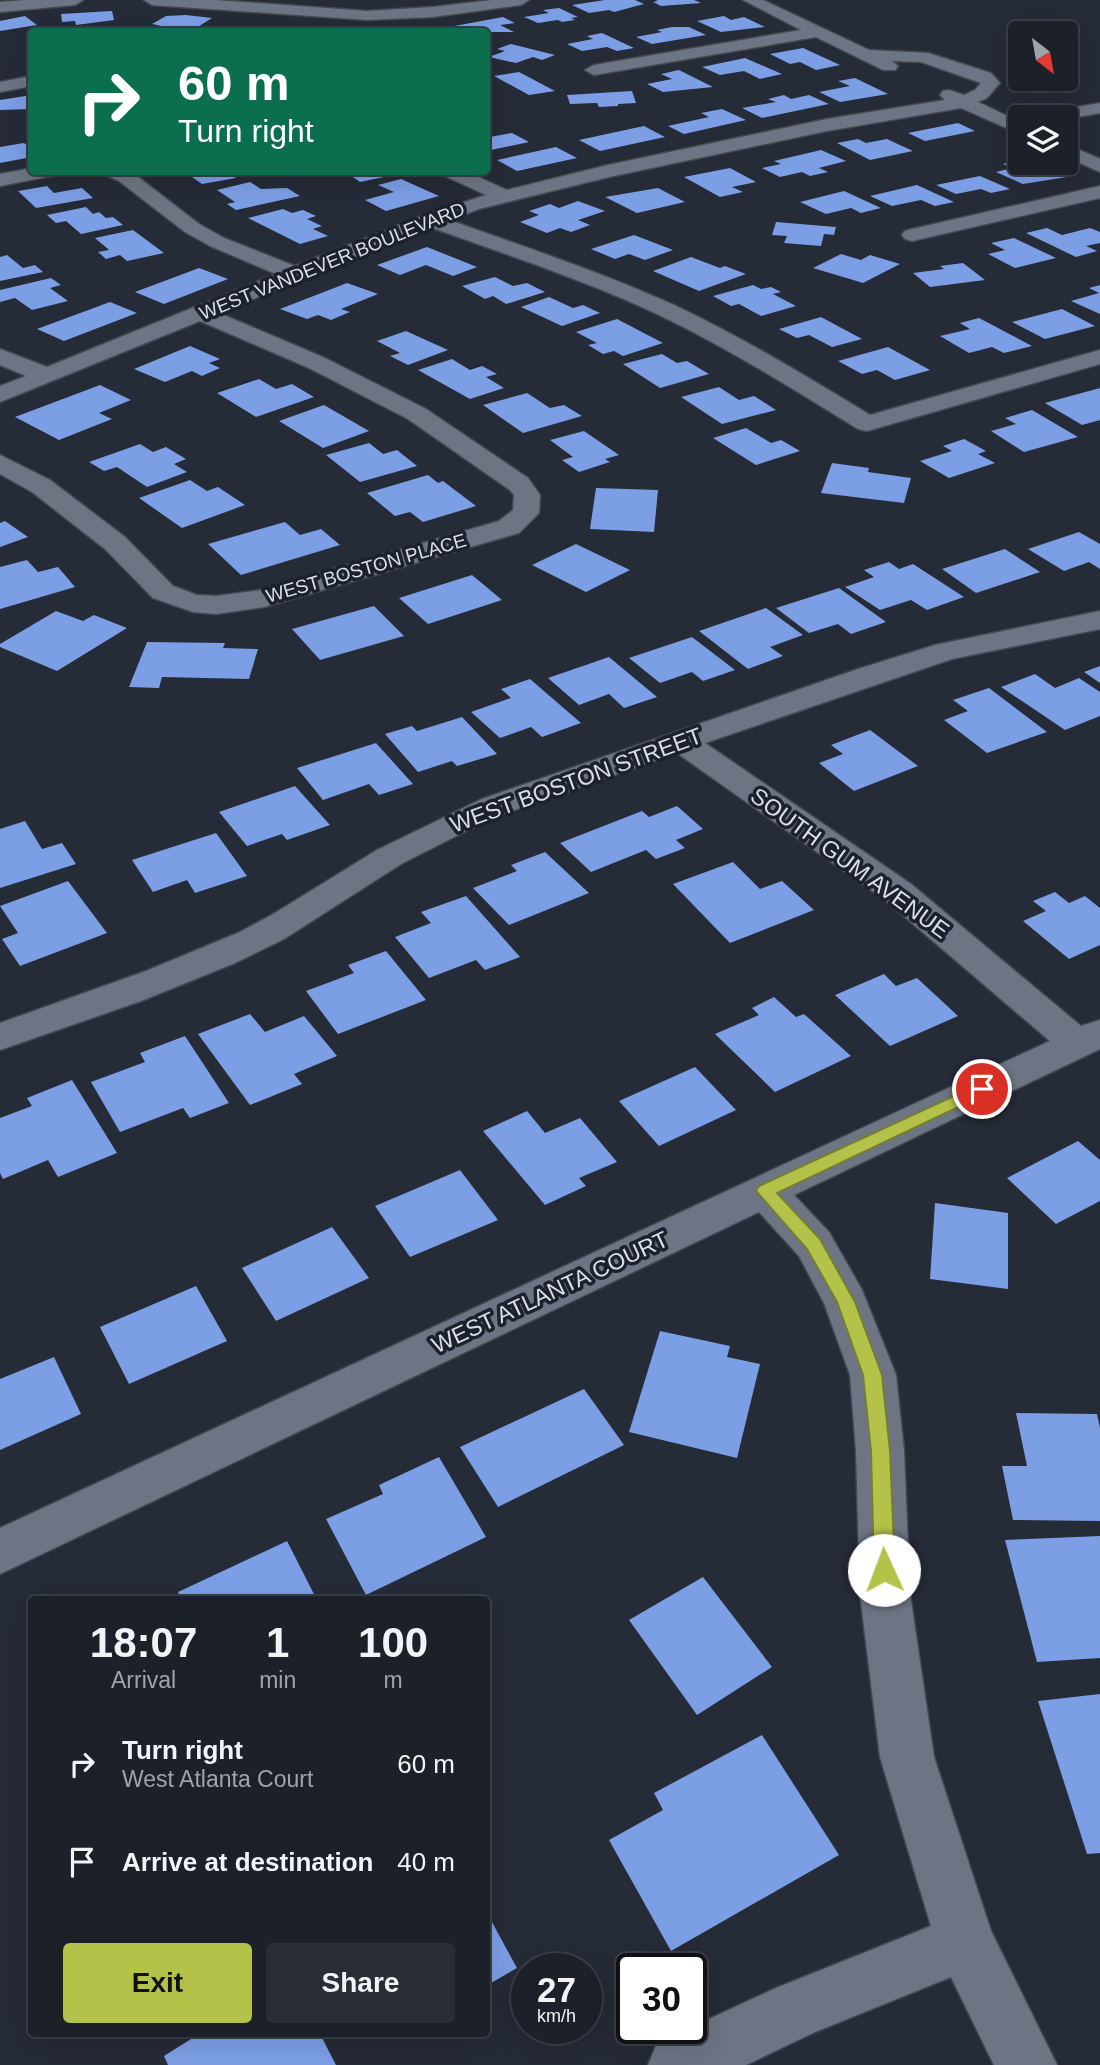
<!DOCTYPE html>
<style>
:root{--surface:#1c2029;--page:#292d35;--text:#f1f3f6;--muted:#a0a3a8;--line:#3a3e46;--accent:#b5c249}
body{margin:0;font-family:Helvetica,sans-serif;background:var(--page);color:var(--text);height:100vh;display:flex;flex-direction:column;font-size:26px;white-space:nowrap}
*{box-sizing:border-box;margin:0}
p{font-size:23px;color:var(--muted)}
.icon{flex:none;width:38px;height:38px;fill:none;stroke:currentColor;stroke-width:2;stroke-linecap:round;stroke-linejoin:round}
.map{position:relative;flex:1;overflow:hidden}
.side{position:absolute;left:28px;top:1596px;width:462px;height:441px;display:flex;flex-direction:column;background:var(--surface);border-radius:7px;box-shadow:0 7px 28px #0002,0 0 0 2px var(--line)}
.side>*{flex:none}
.guide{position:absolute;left:28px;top:28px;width:462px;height:147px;border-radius:7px;box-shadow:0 7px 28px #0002,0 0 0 2px var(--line);background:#0b6e4f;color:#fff;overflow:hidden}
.needle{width:46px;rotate:149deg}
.buttons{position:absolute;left:1008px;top:21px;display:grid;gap:14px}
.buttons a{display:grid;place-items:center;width:70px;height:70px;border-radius:7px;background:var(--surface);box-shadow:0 7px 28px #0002,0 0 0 2px var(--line);font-size:35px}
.speed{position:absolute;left:511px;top:1953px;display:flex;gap:14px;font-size:35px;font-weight:700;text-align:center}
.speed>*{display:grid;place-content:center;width:91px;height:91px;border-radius:50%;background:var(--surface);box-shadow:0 7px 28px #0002,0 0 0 2px var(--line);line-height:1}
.speed small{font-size:18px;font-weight:400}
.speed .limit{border:4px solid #111;border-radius:10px;background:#fff;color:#111}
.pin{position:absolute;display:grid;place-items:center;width:60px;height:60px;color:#fff;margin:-30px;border:4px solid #fff;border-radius:50%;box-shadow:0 2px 7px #0007}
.me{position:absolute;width:77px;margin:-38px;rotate:358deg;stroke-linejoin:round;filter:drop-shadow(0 0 5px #0008)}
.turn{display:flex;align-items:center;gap:24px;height:147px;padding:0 35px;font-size:32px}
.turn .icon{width:91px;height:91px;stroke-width:2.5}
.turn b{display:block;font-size:49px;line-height:60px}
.eta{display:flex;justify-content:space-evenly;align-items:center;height:119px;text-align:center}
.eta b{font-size:42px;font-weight:700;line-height:49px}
.cta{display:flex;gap:14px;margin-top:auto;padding:14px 35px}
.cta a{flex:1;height:80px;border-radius:7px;background:var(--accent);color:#111;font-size:28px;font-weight:700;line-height:80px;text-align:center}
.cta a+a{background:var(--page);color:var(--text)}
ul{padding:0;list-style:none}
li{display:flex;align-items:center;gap:21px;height:98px;padding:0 35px}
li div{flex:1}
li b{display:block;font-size:26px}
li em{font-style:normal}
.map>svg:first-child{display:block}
.building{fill:#7c9ee5}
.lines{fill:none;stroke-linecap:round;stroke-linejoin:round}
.minor-casing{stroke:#434852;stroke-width:3}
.minor{fill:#6d7584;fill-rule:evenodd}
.route{fill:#b5c249;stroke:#767e2f;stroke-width:2}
.labels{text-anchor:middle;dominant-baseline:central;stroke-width:7;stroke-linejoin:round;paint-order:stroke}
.far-street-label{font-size:19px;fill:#dadee7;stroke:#1b212d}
.street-label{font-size:23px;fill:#dadee7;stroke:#1b212d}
</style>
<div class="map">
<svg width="1100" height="2065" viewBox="0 0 1100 2065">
<rect width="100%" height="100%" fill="#252b37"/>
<g class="building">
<polygon points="605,0 635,0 644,4 614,12 609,10 589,13 572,5"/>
<polygon points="655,0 694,0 701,3 661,6 653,2 658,1"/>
<polygon points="559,8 578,17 571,18 575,20 562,22 558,20 538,23 524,17 549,13 543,10"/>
<polygon points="112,11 114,20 76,25 75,21 62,22 61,14"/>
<polygon points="186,15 212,18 190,32 152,24 166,16"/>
<polygon points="25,16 37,25 0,31 0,21"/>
<polygon points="724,16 731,20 744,17 765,27 721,32 697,21"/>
<polygon points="503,17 515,23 500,25 514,32 458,32 449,27"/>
<polygon points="283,27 344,28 342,32 281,32"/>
<polygon points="672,27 689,27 706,35 652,44 636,37 662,32 657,30"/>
<polygon points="602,33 634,48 617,51 607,47 582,51 567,44 593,39 587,36"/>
<polygon points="511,44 555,55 542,60 533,57 516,63 489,57 505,51 497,49"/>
<polygon points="803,48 840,65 816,70 800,62 790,64 770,54"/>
<polygon points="745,58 782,74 760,79 744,71 720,75 702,67"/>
<polygon points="679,70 713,87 663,92 647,84 672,79 661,74"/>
<polygon points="519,72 555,91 529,95 494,76"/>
<polygon points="855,78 888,94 840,102 819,92 850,86 838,81"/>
<polygon points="632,91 636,103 618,104 618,106 599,107 597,103 570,104 567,95"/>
<polygon points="32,95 32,109 0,110 0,100"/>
<polygon points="784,95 791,99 809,95 829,104 762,118 742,108 776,102 768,99"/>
<polygon points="722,109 746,120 684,134 668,126 709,117 701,113"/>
<polygon points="958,123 975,131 925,141 908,133"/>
<polygon points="644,126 665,137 600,151 579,140"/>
<polygon points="512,133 529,142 486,151 486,136 490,137"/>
<polygon points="858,139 866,143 887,139 913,151 870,160 837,143"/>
<polygon points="24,143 32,149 32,157 0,163 0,147"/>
<polygon points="556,147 577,158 517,171 497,160"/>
<polygon points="821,150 846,161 819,168 828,172 810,176 802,172 780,177 762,168 781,164 774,161"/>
<polygon points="1014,161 1024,166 1042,163 1073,176 1023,184 996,172 1012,168 1003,164"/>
<polygon points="730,168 756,182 732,187 743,192 720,197 684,177"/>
<polygon points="185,172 242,172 243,173 232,175 236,178 202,184"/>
<polygon points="346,172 394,172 398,174 360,182"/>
<polygon points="980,176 1010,189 991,193 981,189 956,194 936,185"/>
<polygon points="401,179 439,196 386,211 365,200 394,192 378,185"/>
<polygon points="250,182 261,189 287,188 300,196 236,210 227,204 235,202 217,190"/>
<polygon points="917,185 954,202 935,206 921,200 892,206 870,196"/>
<polygon points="47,186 54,193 82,188 93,198 36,208 18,191"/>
<polygon points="658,188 685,202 637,213 605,197"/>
<polygon points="844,191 881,208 861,213 851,208 826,214 800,202"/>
<polygon points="578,201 605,211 578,220 590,225 571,232 560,228 547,233 520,222 539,215 529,211 550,204 559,208"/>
<polygon points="86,207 93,214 99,212 106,218 113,217 123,225 81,234 66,221 56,223 47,215"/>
<polygon points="283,209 292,213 303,210 316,216 307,219 322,226 313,229 328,236 300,244 248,218"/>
<polygon points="776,222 836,227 834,235 824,234 821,246 784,243 787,236 772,235"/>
<polygon points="1047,228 1062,235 1090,228 1100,232 1100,243 1086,246 1097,251 1076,257 1026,233"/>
<polygon points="133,230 164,253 127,261 120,255 106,259 98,252 109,250 95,238"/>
<polygon points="634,235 673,250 645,260 629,254 615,259 591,249"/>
<polygon points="1014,238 1056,258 1015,268 988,254 1005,250 991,243"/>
<polygon points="427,247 477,267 453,276 426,265 400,275 377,265"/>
<polygon points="841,254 861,260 870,255 900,264 863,283 813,268"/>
<polygon points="7,255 23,268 35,265 43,272 0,281 0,257"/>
<polygon points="691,257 720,268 725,266 746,274 699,291 653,271"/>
<polygon points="963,263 985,280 930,287 913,273 944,269 940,266"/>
<polygon points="199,268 228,279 164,304 135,292"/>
<polygon points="495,277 513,286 527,283 545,292 506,304 493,296 485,299 462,286"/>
<polygon points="51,278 61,285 50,288 68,301 32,310 15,298 0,302 0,290"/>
<polygon points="347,283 378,294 341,309 350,312 331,320 318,315 307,319 280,309"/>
<polygon points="753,285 761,289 771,287 781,292 773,294 796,306 761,316 739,304 731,306 713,296"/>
<polygon points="1100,285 1100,314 1071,301 1099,293 1089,288"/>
<polygon points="549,297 573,308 583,305 600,313 562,326 521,307"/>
<polygon points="110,302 137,313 64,341 37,329"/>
<polygon points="1062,309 1095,326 1045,339 1012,322"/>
<polygon points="821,317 862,339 832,347 809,335 797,338 779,329"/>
<polygon points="979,318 1032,346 1004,353 992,347 969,353 940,336 970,329 960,323"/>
<polygon points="617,319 663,343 623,356 614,351 603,354 588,345 597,343 576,332"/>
<polygon points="406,331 448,350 408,365 390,356 400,353 377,341"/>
<polygon points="190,346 220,359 209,363 220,368 202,376 192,371 165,382 134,369"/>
<polygon points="888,347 930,370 895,380 877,370 862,374 838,361"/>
<polygon points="662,354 677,363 687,361 709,374 660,388 623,364"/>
<polygon points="452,359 470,370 482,366 497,374 486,377 504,388 470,399 418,370"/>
<polygon points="259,379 276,389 292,384 314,397 256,417 217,393"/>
<polygon points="100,385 131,400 99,413 112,419 59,440 15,417"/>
<polygon points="719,387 739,400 754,396 776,410 722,424 681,397"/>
<polygon points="1100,388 1100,420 1082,425 1045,403"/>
<polygon points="527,393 550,408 564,405 582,416 523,433 483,405"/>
<polygon points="324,405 369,431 323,448 279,421"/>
<polygon points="1032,410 1078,437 1024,452 991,431 1016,424 1005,418"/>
<polygon points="746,428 771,443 781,440 800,451 756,465 713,438"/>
<polygon points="584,431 619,455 605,459 610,462 579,472 562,460 573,457 550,440"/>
<polygon points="964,439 986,451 978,454 995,463 949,478 920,461 952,451 943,446"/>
<polygon points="369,443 383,454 397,450 417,466 360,482 326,455"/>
<polygon points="140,444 153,452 166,447 186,459 174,464 187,472 147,487 117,467 104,471 89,462"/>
<polygon points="832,463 869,468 868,472 911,478 904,503 821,493"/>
<polygon points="428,475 438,483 443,481 476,506 423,522 410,512 395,516 367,493"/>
<polygon points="190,480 207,491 218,487 245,505 182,528 139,498"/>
<polygon points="596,488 658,490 654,532 590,529"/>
<polygon points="5,521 28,537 0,547 0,523"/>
<polygon points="285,522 300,535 321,529 340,545 241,575 208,544"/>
<polygon points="1079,532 1100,544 1100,569 1089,562 1064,571 1028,549"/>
<polygon points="576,544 630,570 586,592 532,565"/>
<polygon points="1005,549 1040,572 976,593 942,569"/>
<polygon points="27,560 38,572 58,567 75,587 0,609 0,567"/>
<polygon points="889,562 899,569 913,564 964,597 927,610 911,600 880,610 845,587 874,577 864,570"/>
<polygon points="472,575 502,600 428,624 399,598"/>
<polygon points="839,588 886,622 851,634 838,624 809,633 776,608"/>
<polygon points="374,606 404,636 320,660 292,629"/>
<polygon points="766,608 803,635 770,647 783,656 748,669 699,631"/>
<polygon points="56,611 83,621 94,615 127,628 57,671 0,647 0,644"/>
<polygon points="692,637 735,670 703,681 692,672 660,683 629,658"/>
<polygon points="147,642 225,643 223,648 258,649 249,679 162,677 159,688 129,687"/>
<polygon points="609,657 657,697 624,708 609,694 579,705 548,678"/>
<polygon points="1100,666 1100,683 1084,672"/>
<polygon points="1035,674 1055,688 1079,678 1100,692 1100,716 1065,730 1001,687"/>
<polygon points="530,679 581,723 542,737 531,727 500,738 471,712 511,698 501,689"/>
<polygon points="989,688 1047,732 987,753 944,720 968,711 953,700"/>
<polygon points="462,717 497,754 457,766 452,761 418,772 385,734 412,726 417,731"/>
<polygon points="870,730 918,766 854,791 819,763 843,754 831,745"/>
<polygon points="376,743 413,784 379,795 369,784 323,800 297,768"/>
<polygon points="295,786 330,825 287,840 282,834 247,846 219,812"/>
<polygon points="677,806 703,829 676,840 685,848 656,859 646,850 591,872 560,843 642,811 649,817"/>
<polygon points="25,821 42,849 62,843 76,864 0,888 0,829"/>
<polygon points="216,833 247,876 195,893 187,880 153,892 132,860"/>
<polygon points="545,852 589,893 509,925 473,888 517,871 511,865"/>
<polygon points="733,862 760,889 782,881 814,910 730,943 673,884"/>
<polygon points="68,881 107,933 20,966 2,939 18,933 0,906"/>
<polygon points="1055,892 1069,903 1085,896 1100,908 1100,945 1069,959 1023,921 1046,911 1033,901"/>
<polygon points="466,896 520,957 485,970 476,960 429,978 395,937 431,923 421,912"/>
<polygon points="386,951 426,1000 338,1034 306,991 354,973 348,965"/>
<polygon points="884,974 896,986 917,978 958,1016 890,1046 835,995"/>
<polygon points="774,997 796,1017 804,1014 851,1056 775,1092 715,1034 759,1015 752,1008"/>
<polygon points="250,1014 265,1032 304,1016 337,1056 294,1074 302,1084 250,1105 198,1034"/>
<polygon points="185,1036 229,1103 190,1118 183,1108 120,1132 91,1082 145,1062 140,1053"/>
<polygon points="695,1067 736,1110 659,1146 619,1101"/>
<polygon points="72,1080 117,1153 58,1177 48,1160 3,1179 0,1173 0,1118 32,1106 27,1098"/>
<polygon points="527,1111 545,1133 580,1118 617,1162 579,1178 586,1186 545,1205 483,1131"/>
<polygon points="1078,1141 1100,1160 1100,1201 1056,1224 1007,1178"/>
<polygon points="460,1170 498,1220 410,1257 375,1206"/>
<polygon points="935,1203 1008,1213 1008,1289 930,1279"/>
<polygon points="332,1227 369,1278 276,1321 242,1268"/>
<polygon points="196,1286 227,1341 129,1384 100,1327"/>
<polygon points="660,1331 730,1346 727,1357 760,1364 737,1458 629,1432"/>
<polygon points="54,1357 81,1414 0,1450 0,1379"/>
<polygon points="584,1389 624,1445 498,1507 460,1447"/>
<polygon points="1016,1413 1097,1414 1100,1428 1100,1521 1013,1520 1002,1466 1027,1466"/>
<polygon points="439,1457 486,1537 366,1595 326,1519 383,1494 379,1485"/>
<polygon points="1100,1536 1100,1658 1037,1662 1005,1540"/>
<polygon points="287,1541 317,1600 181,1600 178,1592"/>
<polygon points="703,1577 772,1667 697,1715 629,1620"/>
<polygon points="1100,1694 1100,1853 1087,1854 1038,1701"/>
<polygon points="762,1735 839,1855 671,1951 609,1840 663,1810 654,1793"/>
<polygon points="486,1911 517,1968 486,1986"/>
<polygon points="199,2034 320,2034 336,2065 168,2065 164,2056"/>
</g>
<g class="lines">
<g class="minor-casing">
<g id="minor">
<polygon points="25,0 83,0 75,5 0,12 0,2"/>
<polygon points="144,0 215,0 367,11 433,7 492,0 529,0 521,5 433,17 367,20 152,5"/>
<path d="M 743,0 L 763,0 L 869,50 L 928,53 L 991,73 L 1000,83 L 987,98 L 978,102 L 1020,122 L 1020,134 L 961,108 L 827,131 L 609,177 L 479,209 L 449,220 C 525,247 601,272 674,305 C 742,337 806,376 870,415 L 1100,350 L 1100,364 L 867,431 L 858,429 C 793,389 728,348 659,315 C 585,280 507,255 430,227 L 219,313 L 325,358 L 426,409 L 528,478 L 540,495 L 539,513 L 519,533 L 264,607 L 216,614 L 193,612 L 153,598 L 105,549 L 32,492 L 0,474 L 0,455 L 50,480 L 125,537 L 173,586 L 197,595 L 216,596 L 261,590 L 499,521 L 513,510 L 514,495 L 510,490 L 408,419 L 309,368 L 200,321 L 0,402 L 0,386 L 26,376 L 0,365 L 0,349 L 47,367 L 276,274 L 210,246 L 185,232 L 119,181 L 108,176 L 106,172 L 133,173 L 199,224 L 224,238 L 295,266 L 422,216 L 486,195 L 445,176 L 443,172 L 467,172 L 507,190 L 608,165 L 827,119 L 945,100 L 940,95 L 943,91 L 949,90 L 964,95 L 975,90 L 981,83 L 921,62 L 892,61 L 898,66 L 895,70 L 883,70 L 816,37 L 594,75 L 585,70 L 594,65 L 801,30 Z"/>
<polygon points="32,76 32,86 0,92 0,82"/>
<polygon points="1100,103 1100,113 1066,119 1066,117 1039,117 1048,112"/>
<polygon points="1066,144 1100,159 1100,172 1066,157"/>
<polygon points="32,168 32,172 54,172 51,176 0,186 0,174"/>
<polygon points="1100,186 1100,198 912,241 905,239 902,235 905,231 912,229"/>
<polygon points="1100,611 1100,629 952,659 705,743 911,884 1081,1026 1100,1020 1100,1049 794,1195 829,1232 862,1290 896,1375 904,1451 910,1594 934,1757 991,1931 1057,2065 994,2065 951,1977 815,2032 746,2065 648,2065 657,2043 776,1988 931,1926 880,1757 860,1594 856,1451 850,1375 824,1303 799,1256 759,1212 0,1574 0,1528 1050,1041 885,900 677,753 506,813 466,831 401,864 284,939 235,963 141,1001 0,1050 0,1023 146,971 240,932 275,913 377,850 482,799 858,669 935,645"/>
</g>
</g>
<use href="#minor" class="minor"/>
</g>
<polygon class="route" points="982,1083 988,1085 990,1089 988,1093 777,1193 820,1239 855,1302 882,1375 890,1451 895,1570 892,1577 884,1579 877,1577 874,1570 871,1451 863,1375 837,1302 807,1249 756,1191 759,1186"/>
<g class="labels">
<g class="far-street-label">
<text transform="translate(332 261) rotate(-22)">WEST VANDEVER BOULEVARD</text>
<text transform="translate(366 568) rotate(-16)">WEST BOSTON PLACE</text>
</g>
<g class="street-label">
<text transform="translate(576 780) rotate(-20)">WEST BOSTON STREET</text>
<text transform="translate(850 863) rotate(36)">SOUTH GUM AVENUE</text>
<text transform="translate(550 1292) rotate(-25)">WEST ATLANTA COURT</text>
</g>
</g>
</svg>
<div class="buttons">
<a><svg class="needle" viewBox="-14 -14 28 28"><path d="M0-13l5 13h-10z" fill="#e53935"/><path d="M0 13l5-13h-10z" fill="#a0a3a8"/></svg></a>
<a><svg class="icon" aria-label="layers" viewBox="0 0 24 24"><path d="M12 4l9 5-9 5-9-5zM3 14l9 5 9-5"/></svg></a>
</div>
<div class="speed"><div>27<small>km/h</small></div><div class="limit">30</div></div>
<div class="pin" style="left:982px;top:1089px;background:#d93025"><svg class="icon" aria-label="arrive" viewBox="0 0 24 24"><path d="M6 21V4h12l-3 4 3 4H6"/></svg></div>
<svg class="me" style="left:884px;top:1570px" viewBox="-20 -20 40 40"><circle r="19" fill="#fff"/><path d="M0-13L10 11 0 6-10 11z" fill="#b5c249"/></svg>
<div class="guide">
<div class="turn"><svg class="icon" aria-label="right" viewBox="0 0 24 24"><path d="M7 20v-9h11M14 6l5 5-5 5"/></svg><div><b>60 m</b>Turn right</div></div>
</div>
<section class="side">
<div class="eta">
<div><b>18:07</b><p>Arrival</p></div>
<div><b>1</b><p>min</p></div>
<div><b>100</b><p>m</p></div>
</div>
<ul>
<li><svg class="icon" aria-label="right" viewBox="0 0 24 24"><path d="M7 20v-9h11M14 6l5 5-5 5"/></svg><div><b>Turn right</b><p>West Atlanta Court</p></div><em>60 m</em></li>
<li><svg class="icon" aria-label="arrive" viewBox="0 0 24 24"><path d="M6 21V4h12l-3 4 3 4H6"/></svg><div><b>Arrive at destination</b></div><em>40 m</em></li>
</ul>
<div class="cta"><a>Exit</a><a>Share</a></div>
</section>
</div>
